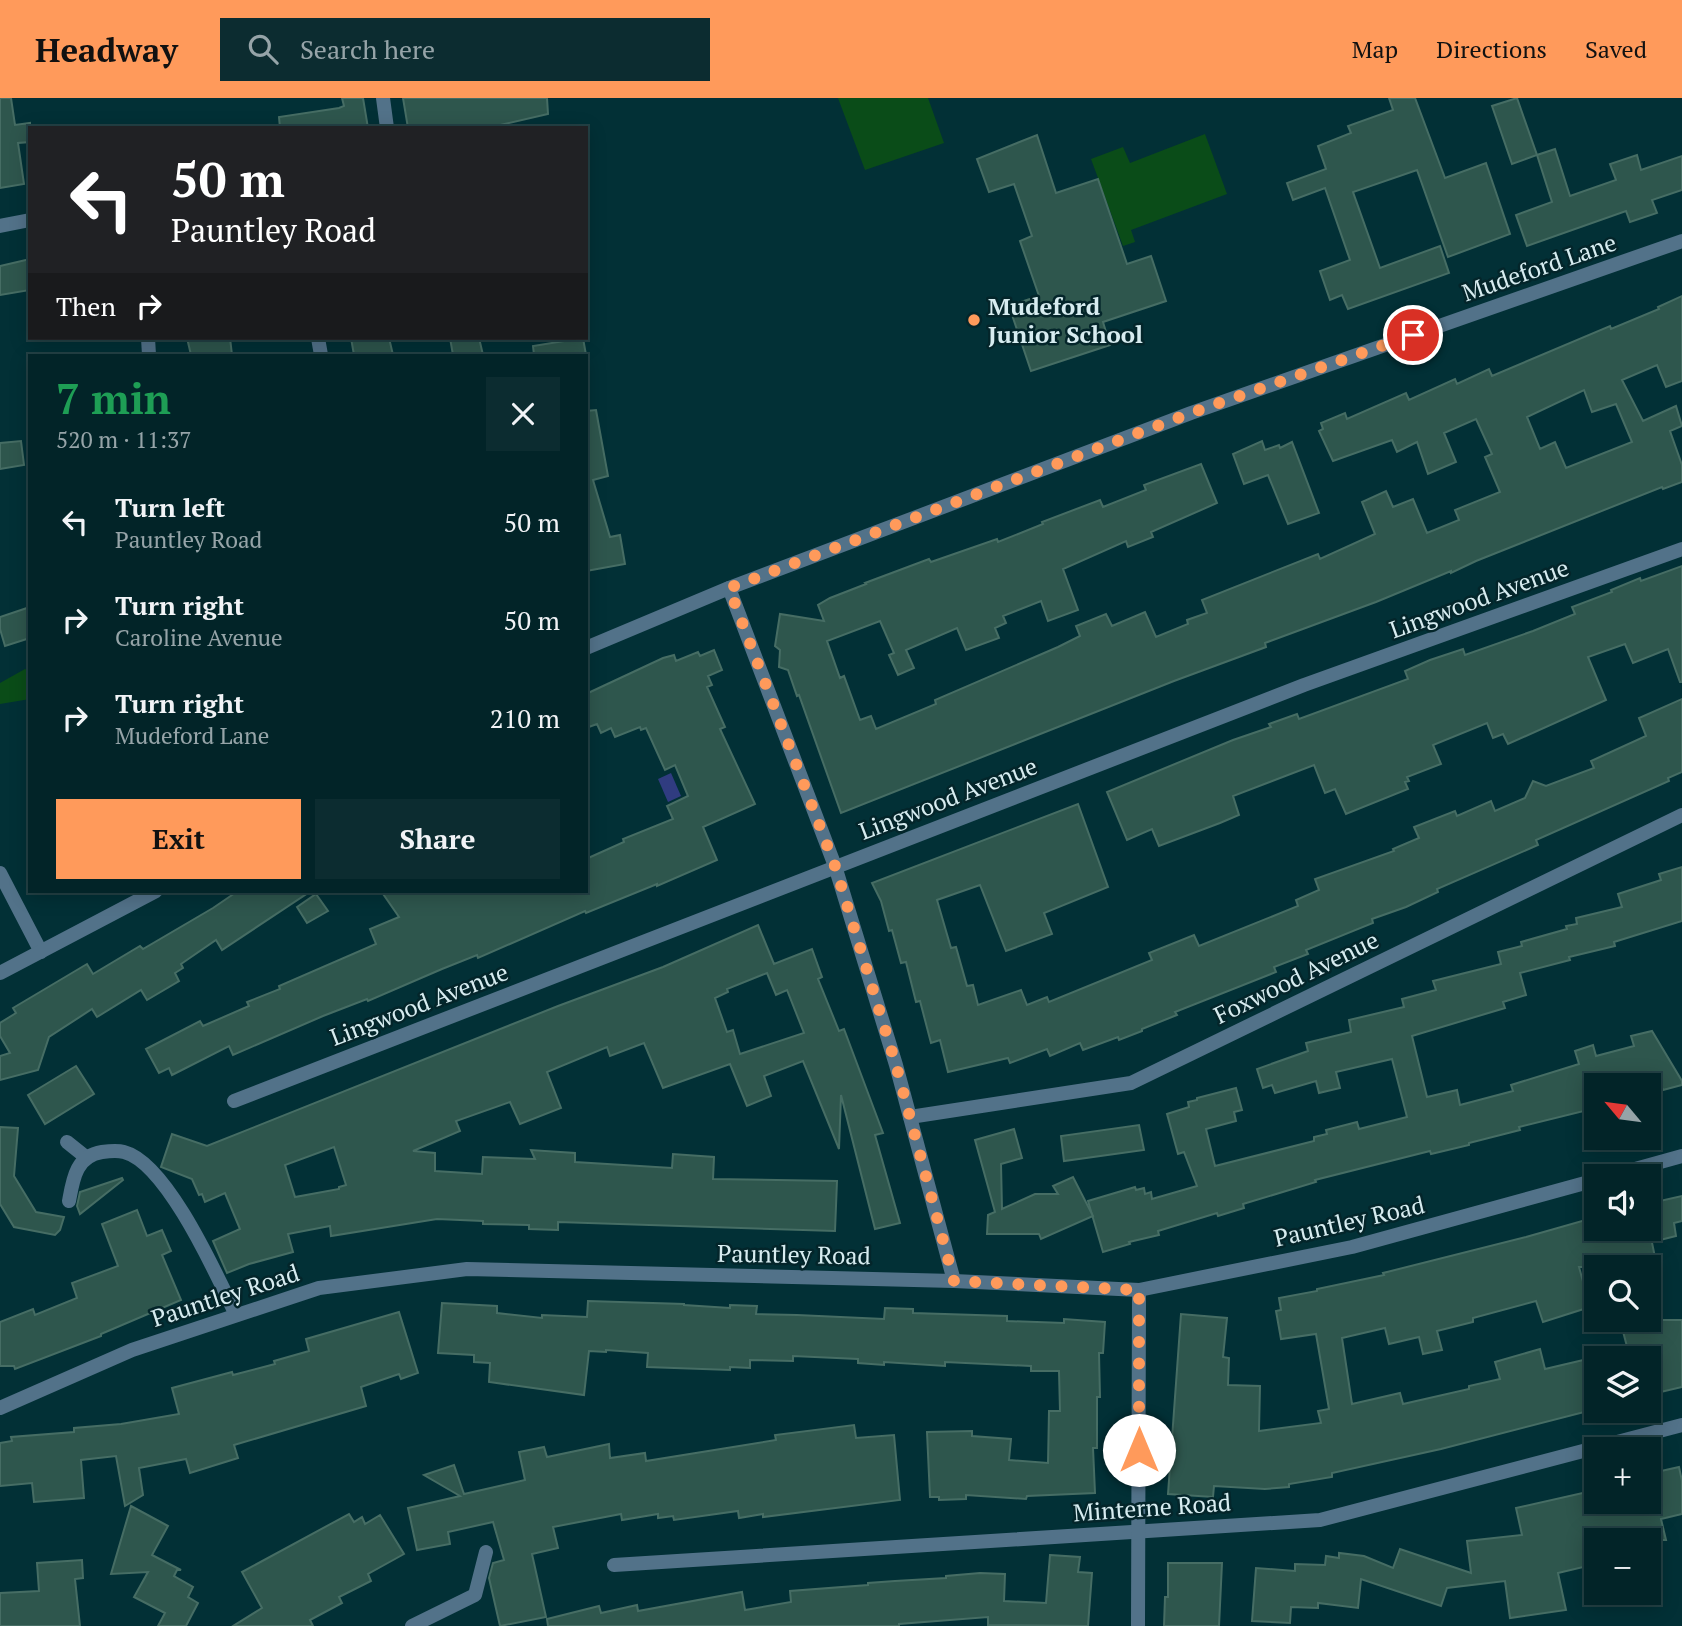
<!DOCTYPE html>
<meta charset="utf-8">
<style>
:root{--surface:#022428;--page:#0c2c30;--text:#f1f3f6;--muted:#96a4a8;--line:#234145;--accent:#ff9a5b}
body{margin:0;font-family:"PT Serif",serif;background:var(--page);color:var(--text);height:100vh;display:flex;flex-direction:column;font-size:26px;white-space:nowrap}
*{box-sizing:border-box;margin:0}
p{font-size:23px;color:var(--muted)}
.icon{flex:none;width:38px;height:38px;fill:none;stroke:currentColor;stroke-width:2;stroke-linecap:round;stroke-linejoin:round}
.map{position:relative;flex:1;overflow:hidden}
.drawer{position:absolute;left:28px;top:256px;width:560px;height:539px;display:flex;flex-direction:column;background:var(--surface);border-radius:0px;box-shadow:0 4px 18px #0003,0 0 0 2px var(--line)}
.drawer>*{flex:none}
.hud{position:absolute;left:28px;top:28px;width:560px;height:214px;border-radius:0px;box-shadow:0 4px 18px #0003,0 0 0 2px var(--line);background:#202124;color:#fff;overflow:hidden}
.needle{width:46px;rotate:299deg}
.fabs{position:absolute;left:1584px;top:975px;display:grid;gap:14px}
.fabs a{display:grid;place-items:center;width:77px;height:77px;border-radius:0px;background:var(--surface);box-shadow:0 4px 18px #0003,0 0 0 2px var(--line);font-size:35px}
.pin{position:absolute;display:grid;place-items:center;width:60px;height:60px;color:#fff;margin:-30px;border:4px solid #fff;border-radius:50%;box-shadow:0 2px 7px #0007}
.me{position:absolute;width:77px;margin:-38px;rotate:0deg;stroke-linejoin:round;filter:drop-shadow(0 0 5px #0008)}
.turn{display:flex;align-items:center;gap:24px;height:147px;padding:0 28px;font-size:32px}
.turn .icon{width:91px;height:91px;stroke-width:2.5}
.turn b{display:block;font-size:49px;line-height:60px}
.then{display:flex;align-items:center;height:66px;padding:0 28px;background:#0003;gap:14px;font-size:26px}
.round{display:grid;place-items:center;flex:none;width:74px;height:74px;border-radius:0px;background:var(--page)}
.head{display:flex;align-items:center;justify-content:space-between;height:119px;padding:0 28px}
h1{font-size:42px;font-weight:700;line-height:52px;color:#1e9e55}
.button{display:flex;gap:14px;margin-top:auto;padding:14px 28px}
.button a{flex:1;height:80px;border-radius:0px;background:var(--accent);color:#111;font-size:28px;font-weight:700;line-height:80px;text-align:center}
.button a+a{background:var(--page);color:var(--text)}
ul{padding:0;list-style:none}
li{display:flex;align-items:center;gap:21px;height:98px;padding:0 28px}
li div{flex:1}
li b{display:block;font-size:26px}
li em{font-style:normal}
header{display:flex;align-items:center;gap:42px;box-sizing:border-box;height:98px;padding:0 35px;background:var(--accent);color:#111}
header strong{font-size:33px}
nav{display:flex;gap:38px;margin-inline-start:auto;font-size:24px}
.search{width:490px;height:63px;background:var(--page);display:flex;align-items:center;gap:18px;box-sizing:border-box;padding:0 24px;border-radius:0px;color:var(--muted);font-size:26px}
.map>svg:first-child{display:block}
.green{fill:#0a4c18}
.water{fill:#303c80}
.building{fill:#2e564d;stroke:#466d64;stroke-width:2;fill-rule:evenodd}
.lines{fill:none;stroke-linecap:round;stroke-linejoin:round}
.street{stroke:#527289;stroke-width:14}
.route{stroke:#ff9a5b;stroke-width:12;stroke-dasharray:0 21.6}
.poi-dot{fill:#ff9a5b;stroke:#04252a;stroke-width:2.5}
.labels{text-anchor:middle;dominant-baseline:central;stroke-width:5;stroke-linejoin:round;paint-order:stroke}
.street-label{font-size:24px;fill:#d7ecf0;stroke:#04252a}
.poi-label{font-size:24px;font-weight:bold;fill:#d7ecf0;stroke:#04252a;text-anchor:start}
</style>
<header>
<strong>Headway</strong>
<div class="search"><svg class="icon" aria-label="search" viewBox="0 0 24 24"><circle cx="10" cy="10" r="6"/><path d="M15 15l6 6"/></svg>Search here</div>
<nav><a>Map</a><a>Directions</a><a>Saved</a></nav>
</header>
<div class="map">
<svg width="1682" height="1528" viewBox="0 0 1682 1528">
<rect width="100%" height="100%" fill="#023036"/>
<g class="green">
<polygon points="838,0 928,0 944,45 865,72"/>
<polygon points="1205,36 1227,96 1131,132 1135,144 1123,148 1091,61 1123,49 1130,65"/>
<polygon points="25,571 30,573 30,601 0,606 0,585"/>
</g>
<polygon class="water" points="671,675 681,698 668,704 658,681"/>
<g class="building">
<polygon points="0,0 11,0 15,27 30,25 30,44 18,45 24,86 0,90"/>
<polygon points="342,0 363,0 368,30 280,30 279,19 339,10 344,8"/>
<polygon points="403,0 547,0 548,16 487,30 408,30"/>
<polygon points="1389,0 1415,0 1445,80 1486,65 1510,136 1448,159 1417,72 1353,94 1380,170 1440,148 1449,175 1348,211 1342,197 1330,202 1320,173 1350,162 1325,90 1293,102 1287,85 1326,71 1318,48 1351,35 1348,28 1393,12"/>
<polygon points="1517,0 1537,57 1512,66 1492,8"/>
<polygon points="1037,37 1056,95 1098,81 1127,166 1151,158 1166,203 1103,224 1110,247 1031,273 1009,208 1039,198 1020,143 1032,138 1014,86 989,94 977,61"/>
<polygon points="1555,51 1570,98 1616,82 1610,66 1637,57 1641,72 1682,58 1682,92 1652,102 1657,115 1630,124 1626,113 1527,148 1516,117 1552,104 1537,57"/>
<polygon points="30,161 30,192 0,197 0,168"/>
<path d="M 1682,198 L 1682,283 L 1666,289 L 1657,267 L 1622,282 L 1643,323 L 1676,308 L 1682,328 L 1670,333 L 1682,367 L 1682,384 L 1663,391 L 1662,389 L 1476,463 L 1451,475 L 1451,473 L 1376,504 L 1265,545 L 1266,549 L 1174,583 L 841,715 L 799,597 L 797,598 L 788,572 L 779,569 L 780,552 L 775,548 L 780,516 L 824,523 L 818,507 L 830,500 L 866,486 L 865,485 L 929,461 L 931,464 L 997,441 L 998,444 L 1043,426 L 1042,424 L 1100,402 L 1103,409 L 1146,392 L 1144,387 L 1201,366 L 1217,405 L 1151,434 L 1153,439 L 1128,449 L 1126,443 L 1063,471 L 1078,512 L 1048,523 L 1041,503 L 1003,518 L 1006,525 L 995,530 L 999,540 L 966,552 L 957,530 L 906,552 L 914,570 L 898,577 L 889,557 L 894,555 L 880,523 L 827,543 L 840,580 L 844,578 L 860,622 L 871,618 L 876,631 L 936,606 L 935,602 L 1058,549 L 1080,538 L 1076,528 L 1106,516 L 1112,528 L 1145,514 L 1156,539 L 1188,526 L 1187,522 L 1207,515 L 1202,502 L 1318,456 L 1320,461 L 1375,436 L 1362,404 L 1386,393 L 1393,409 L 1413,401 L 1427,435 L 1459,422 L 1455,412 L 1500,394 L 1485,359 L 1492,356 L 1476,321 L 1444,335 L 1456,364 L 1428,376 L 1417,344 L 1397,354 L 1392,342 L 1333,363 L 1319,333 L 1323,331 L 1321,325 L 1345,315 L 1347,321 L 1406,295 L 1409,302 L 1455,281 L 1457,286 L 1489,271 L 1492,278 L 1610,228 L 1611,231 L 1659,211 L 1658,209 ZM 1584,292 L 1592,314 L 1616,306 L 1632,344 L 1566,370 L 1555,344 L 1540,351 L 1527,319 Z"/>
<polygon points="187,240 230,240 232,257 191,257"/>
<polygon points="351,240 389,240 393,257 354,257"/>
<polygon points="450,240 479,240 483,257 453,257"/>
<polygon points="583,240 586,257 534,257 533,248"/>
<polygon points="596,312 608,378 593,382 610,439 620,437 625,466 586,473 586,313"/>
<polygon points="21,343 24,367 0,371 0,345"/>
<polygon points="1262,343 1265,352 1279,347 1280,350 1292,344 1319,415 1288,426 1268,377 1244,386 1233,356"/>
<polygon points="1682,468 1682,584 1680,584 1668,551 1633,565 1625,546 1588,559 1606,602 1508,646 1503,636 1493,640 1487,625 1433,647 1441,666 1407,679 1409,683 1405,684 1408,691 1346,716 1335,691 1325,695 1314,667 1233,698 1239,717 1220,725 1159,748 1152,731 1127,742 1107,694 1233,642 1271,629 1269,626 1297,616 1299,621 1408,581 1405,573 1430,562 1463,551 1465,557 1533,533 1575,516 1572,509 1612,494 1611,492 1640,480 1641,483"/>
<polygon points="30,509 30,540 5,548 0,531 0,519"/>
<polygon points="714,552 722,572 708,578 712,587 707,589 725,629 720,631 755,706 703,729 717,762 657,788 657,786 586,815 585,813 478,860 477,857 442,871 368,903 367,901 323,918 233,957 229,948 172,977 169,970 159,975 146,951 200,923 203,928 249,908 247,904 280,891 279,888 376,846 370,831 399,819 381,793 586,793 586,761 624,744 623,741 673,721 667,708 688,698 675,667 665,672 646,630 641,632 640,629 615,639 611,630 601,635 597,626 586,630 586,596 663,560 674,557 676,563 698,554 700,558"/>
<polygon points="1682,601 1682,674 1668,680 1669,683 1536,742 1538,747 1437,791 1438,794 1406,809 1372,821 1373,825 1306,852 1308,856 1274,869 1276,874 1175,914 1177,917 1142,931 1142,933 1119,942 1118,939 1083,952 1080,945 1050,958 1047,951 1010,965 1008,960 948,974 940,942 931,945 920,903 916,904 906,864 901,865 892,832 889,833 881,803 872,785 1078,706 1108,789 1044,815 1052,836 1006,853 980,787 937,802 951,850 956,849 967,888 973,887 978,907 1021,892 1027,907 1047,899 1049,904 1152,862 1149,855 1194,837 1199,848 1298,808 1296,802 1319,792 1315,781 1394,753 1393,751 1419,740 1414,729 1455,713 1457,718 1491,703 1495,713 1525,700 1533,683 1546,688 1594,670 1591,663 1646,638 1639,620"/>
<polygon points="1682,769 1682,823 1614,844 1615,848 1569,859 1570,862 1520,875 1526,897 1503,904 1505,910 1412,938 1427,999 1457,992 1460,1007 1513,993 1511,987 1579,966 1575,953 1593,947 1596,958 1634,948 1631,938 1652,933 1682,983 1682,987 1663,992 1661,987 1596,987 1596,1010 1519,1029 1520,1032 1469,1045 1469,1047 1431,1056 1430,1053 1315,1082 1316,1084 1243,1106 1244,1110 1218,1118 1217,1115 1158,1133 1159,1137 1129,1144 1130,1146 1103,1154 1088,1103 1135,1089 1136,1092 1144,1090 1145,1096 1151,1094 1152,1101 1197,1088 1184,1054 1178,1056 1167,1016 1189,1009 1188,1004 1197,1002 1197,1000 1236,990 1242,1012 1234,1014 1236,1023 1206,1031 1215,1068 1314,1043 1314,1039 1327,1036 1326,1032 1357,1024 1359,1031 1407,1019 1392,961 1336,974 1340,990 1319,995 1316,983 1275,995 1272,987 1263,990 1257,971 1308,953 1306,945 1351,934 1349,922 1404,909 1402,901 1436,892 1433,883 1501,866 1498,854 1522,848 1521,844 1567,831 1566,828 1577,826 1576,820 1622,809 1618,796 1661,782 1659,776"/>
<polygon points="238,793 311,793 222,852 216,842 181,866 183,870 175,875 179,883 147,902 141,892 97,919 92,911 49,939 38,972 0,982 0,958 10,955 0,938 0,925 16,915 13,910 87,866 93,876 140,848 143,851 213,810"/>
<polygon points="316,796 328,813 307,825 297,809"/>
<path d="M 758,827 L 774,866 L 812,851 L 822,879 L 818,881 L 839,933 L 844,931 L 883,1035 L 875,1037 L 900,1125 L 875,1131 L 841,997 L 839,1051 L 803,963 L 764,978 L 771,998 L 747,1008 L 730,966 L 663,990 L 644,945 L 610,958 L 607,949 L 547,974 L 561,1010 L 520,1026 L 510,1004 L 456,1023 L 460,1033 L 413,1053 L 435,1055 L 435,1073 L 482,1076 L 483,1059 L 535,1061 L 531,1052 L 575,1055 L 575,1064 L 672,1070 L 673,1056 L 714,1059 L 713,1081 L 837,1083 L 835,1133 L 558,1124 L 558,1132 L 529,1131 L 529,1127 L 483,1126 L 483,1123 L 437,1121 L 331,1138 L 330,1128 L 288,1136 L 293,1154 L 249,1166 L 227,1175 L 213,1143 L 240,1131 L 225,1095 L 205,1104 L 202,1096 L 199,1097 L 192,1081 L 161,1069 L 172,1036 L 207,1048 L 558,908 L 663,869 ZM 767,875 L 776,897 L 787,892 L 804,935 L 740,956 L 733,932 L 727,934 L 715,900 L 728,894 L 727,891 ZM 334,1049 L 346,1087 L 339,1089 L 339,1091 L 295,1099 L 285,1067 Z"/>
<polygon points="76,968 94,996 45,1026 28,997"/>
<polygon points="1139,1027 1144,1052 1064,1063 1061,1038"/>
<polygon points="0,1029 18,1030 14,1078 36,1114 64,1119 60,1132 55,1137 14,1129 0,1106"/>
<polygon points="1014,1031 1022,1060 1001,1066 1002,1111 1035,1096 1058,1096 1053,1088 1073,1079 1093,1118 1041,1141 1039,1136 987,1136 988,1117 995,1114 975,1042"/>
<polygon points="122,1080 123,1082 80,1116 77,1108 80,1094"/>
<polygon points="1682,1098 1682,1123 1674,1125 1676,1138 1660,1142 1651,1105"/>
<polygon points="137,1112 147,1138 162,1132 171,1153 162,1157 181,1202 101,1236 101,1238 15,1271 14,1268 0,1268 0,1224 33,1211 35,1217 77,1200 72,1185 118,1168 102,1126"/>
<polygon points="1596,1119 1596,1130 1649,1130 1657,1169 1579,1169 1590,1209 1543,1224 1536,1203 1473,1220 1473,1224 1437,1233 1442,1252 1423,1256 1419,1239 1389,1246 1385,1230 1342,1240 1352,1306 1400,1295 1403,1306 1469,1291 1469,1288 1500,1281 1495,1264 1540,1251 1545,1271 1596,1259 1596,1311 1441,1351 1332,1375 1332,1379 1289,1386 1289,1389 1265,1391 1214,1388 1213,1399 1168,1396 1181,1216 1227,1220 1223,1259 1229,1260 1228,1287 1260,1288 1259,1333 1321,1325 1318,1313 1329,1311 1316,1236 1281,1241 1276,1213 1281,1212 1279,1200 1317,1193 1317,1191 1384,1177 1383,1175 1526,1139"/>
<polygon points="588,1203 684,1206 684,1207 730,1210 730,1207 757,1208 756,1216 797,1217 884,1221 885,1210 913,1211 913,1215 1007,1218 1007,1223 1064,1225 1064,1221 1105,1224 1103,1255 1099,1255 1100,1299 1097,1299 1097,1350 1093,1350 1095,1395 1027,1398 1026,1401 966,1397 966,1401 939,1402 939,1399 930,1399 927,1334 972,1333 972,1338 1011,1341 1009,1362 1048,1365 1049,1313 1060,1313 1059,1273 1031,1273 1031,1268 945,1264 945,1268 884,1264 884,1267 858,1265 858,1261 793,1258 793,1263 750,1262 750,1270 730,1269 730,1272 647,1269 648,1255 606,1252 606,1254 589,1253 584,1297 489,1284 490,1265 474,1264 474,1257 438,1255 442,1205 497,1208 497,1215 542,1220 542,1217 587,1219"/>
<polygon points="399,1214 418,1275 401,1281 399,1276 361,1289 366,1308 234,1347 238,1360 190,1375 186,1361 139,1370 143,1397 125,1408 116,1358 81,1362 84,1400 34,1404 32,1385 0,1388 0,1345 12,1343 11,1339 74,1334 74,1330 121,1326 179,1316 172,1290 232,1274 233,1277 275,1266 274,1263 309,1253 306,1241"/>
<polygon points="1620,1222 1682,1222 1682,1289 1648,1297 1648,1260 1630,1260"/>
<polygon points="854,1327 856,1340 894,1337 900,1402 763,1419 763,1416 739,1420 738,1413 674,1422 673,1418 658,1420 658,1416 622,1422 621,1416 553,1429 558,1450 532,1456 546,1519 500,1528 489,1480 493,1465 504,1462 493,1424 448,1434 450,1446 417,1452 408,1410 460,1398 424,1377 454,1367 464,1396 525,1382 519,1354 544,1349 547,1359 609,1346 610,1360 645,1355 646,1363 776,1342 775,1337"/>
<polygon points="1679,1369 1682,1383 1682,1416 1661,1421 1666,1442 1596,1442 1596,1466 1558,1475 1566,1512 1510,1520 1505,1483 1447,1490 1441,1508 1361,1481 1358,1510 1318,1505 1318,1510 1291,1509 1290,1525 1252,1523 1256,1470 1295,1473 1295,1466 1325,1467 1326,1458 1339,1460 1339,1455 1364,1458 1393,1470 1400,1451 1471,1475 1467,1443 1522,1437 1516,1410 1596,1392 1596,1404 1658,1404 1652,1375"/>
<polygon points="131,1408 168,1428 152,1457 181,1472 177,1472 174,1478 193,1489 188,1499 198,1505 186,1528 158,1528 165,1515 134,1499 148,1474 111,1476"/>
<polygon points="349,1416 354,1424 362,1419 365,1426 380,1417 404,1456 368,1476 371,1483 339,1499 342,1505 310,1522 313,1528 233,1528 262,1510 242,1474"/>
<polygon points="1050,1457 1080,1459 1078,1474 1092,1475 1088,1528 988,1527 988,1519 899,1526 899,1528 548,1528 547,1521 599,1508 601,1515 637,1507 638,1513 742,1494 745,1512 791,1504 790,1493 868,1487 868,1485 895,1483 946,1480 946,1478 980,1475 1005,1476 1004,1503 1046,1505"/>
<polygon points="82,1462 83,1480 75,1481 80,1528 0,1528 0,1495 39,1493 37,1465"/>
<polygon points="1168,1465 1222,1465 1219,1528 1164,1528 1165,1499 1168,1499"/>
</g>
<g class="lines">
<g class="street">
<polyline points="383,0 387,30"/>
<polyline points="0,128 30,122"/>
<polyline points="148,240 149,257"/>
<polyline points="318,240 321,257"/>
<polyline points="729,490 835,768 896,967 954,1183"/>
<polyline points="586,550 729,490 1191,315 1682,143"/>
<polyline points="0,775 41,854"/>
<polyline points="0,875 156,793"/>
<polyline points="234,1003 1304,587 1682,451"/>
<polyline points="910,1019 1131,985 1682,717"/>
<polyline points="67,1044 87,1060"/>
<polyline points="1610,1078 1682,1058"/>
<path d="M 69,1103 C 73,1081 76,1058 102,1054 C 109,1053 117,1052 124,1054 C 167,1065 217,1178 236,1217"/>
<polyline points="0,1310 132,1252 319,1190 467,1171 954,1183 1139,1192 1352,1149 1596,1082"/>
<polyline points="614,1467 1320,1422 1682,1327"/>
<polyline points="412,1528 475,1497 486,1454"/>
<polyline points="1138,1528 1139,1192"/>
</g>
</g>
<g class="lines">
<polyline class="route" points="1139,1352 1139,1192 954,1183 896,967 835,768 729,490 1191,315 1413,237"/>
</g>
<circle class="poi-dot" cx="974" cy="222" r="7"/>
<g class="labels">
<g class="street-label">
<text transform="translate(1539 169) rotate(-19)">Mudeford Lane</text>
<text transform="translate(1479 500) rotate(-20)">Lingwood Avenue</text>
<text transform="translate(948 700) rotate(-21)">Lingwood Avenue</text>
<text transform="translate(1296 879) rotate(-26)">Foxwood Avenue</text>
<text transform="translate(419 906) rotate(-21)">Lingwood Avenue</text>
<text transform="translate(1349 1123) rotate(-13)">Pauntley Road</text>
<text transform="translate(794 1156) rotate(1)">Pauntley Road</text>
<text transform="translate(225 1197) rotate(-18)">Pauntley Road</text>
<text transform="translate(1152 1409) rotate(-4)">Minterne Road</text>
</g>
<g class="poi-label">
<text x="988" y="208">Mudeford<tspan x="988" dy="28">Junior School</tspan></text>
</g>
</g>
</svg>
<div class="fabs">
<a><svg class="needle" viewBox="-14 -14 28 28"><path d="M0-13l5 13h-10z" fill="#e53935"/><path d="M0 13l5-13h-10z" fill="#96a4a8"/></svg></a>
<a><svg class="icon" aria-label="sound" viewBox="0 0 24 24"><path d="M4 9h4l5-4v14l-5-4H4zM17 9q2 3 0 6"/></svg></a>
<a><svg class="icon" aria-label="search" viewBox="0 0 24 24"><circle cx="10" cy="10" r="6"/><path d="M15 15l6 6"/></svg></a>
<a><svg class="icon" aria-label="layers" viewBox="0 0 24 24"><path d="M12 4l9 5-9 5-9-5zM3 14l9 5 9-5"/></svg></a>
<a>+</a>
<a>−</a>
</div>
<div class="pin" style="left:1413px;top:237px;background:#d93025"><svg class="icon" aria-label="arrive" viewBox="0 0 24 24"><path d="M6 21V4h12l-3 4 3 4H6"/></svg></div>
<svg class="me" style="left:1139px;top:1352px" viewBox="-20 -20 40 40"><circle r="19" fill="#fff"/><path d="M0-13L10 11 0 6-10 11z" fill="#ff9a5b"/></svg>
<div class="hud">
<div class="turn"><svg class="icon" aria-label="left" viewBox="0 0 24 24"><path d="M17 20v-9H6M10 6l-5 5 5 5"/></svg><div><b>50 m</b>Pauntley Road</div></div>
<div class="then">Then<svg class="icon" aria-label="right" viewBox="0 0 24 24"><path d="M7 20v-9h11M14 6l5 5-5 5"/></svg></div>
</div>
<section class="drawer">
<div class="head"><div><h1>7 min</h1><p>520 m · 11:37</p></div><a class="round"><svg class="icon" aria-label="close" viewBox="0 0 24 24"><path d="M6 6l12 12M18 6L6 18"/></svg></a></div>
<ul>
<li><svg class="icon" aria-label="left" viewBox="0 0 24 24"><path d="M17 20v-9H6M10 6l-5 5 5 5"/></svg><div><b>Turn left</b><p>Pauntley Road</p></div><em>50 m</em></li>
<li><svg class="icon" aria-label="right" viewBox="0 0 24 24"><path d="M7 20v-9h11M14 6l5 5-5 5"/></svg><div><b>Turn right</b><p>Caroline Avenue</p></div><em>50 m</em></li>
<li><svg class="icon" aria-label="right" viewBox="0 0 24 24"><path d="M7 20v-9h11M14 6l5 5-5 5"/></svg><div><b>Turn right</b><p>Mudeford Lane</p></div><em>210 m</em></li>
</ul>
<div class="button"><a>Exit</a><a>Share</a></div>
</section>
</div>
